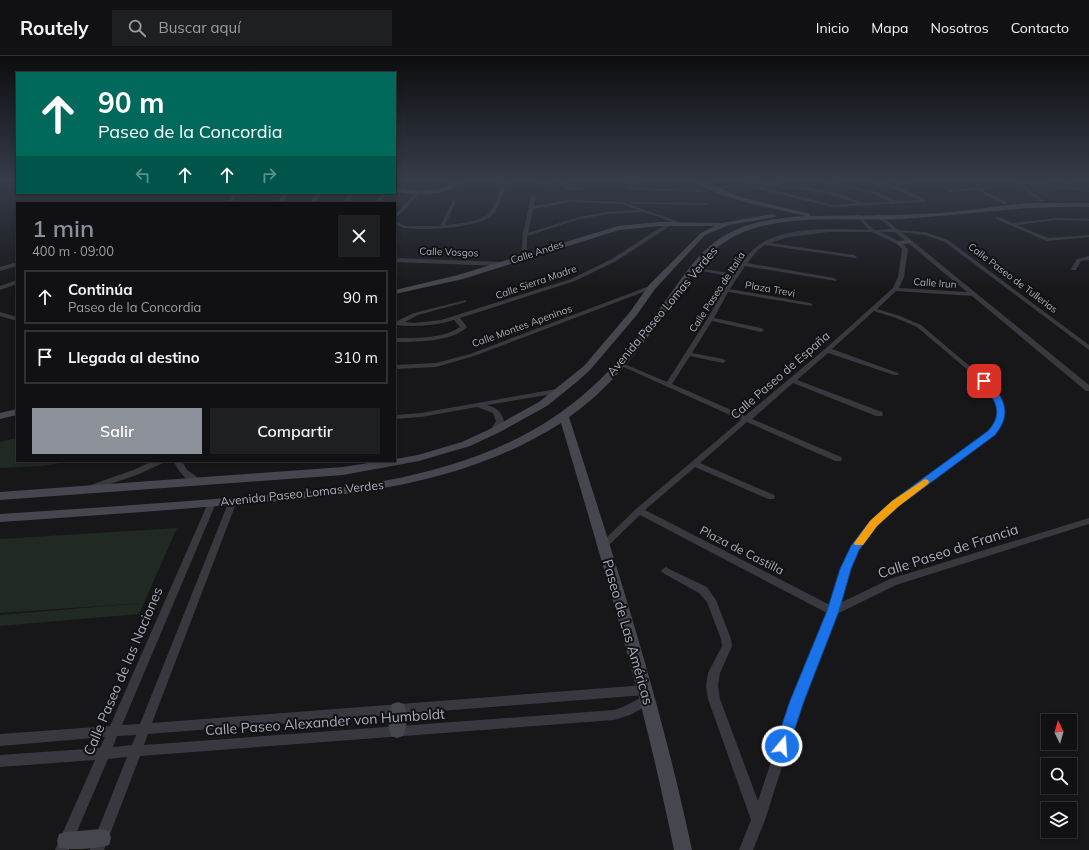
<!DOCTYPE html>
<html lang="es">
<meta charset="utf-8">
<style>
:root{--surface:#111113;--page:#1e1f21;--text:#f1f3f6;--muted:#9c9da0;--line:#303133;--accent:#8c9099}
body{margin:0;font-family:Mulish,sans-serif;background:var(--page);color:var(--text);height:100vh;display:flex;flex-direction:column;font-size:15px;white-space:nowrap}
*{box-sizing:border-box;margin:0}
p{font-size:13px;color:var(--muted)}
.icon{flex:none;width:22px;height:22px;fill:none;stroke:currentColor;stroke-width:2;stroke-linecap:round;stroke-linejoin:round}
.map{position:relative;flex:1;overflow:hidden}
.drawer{position:absolute;left:16px;top:146px;width:380px;height:260px;display:flex;flex-direction:column;background:var(--surface);border-radius:0px;box-shadow:0 2px 6px #0003,0 0 0 1px var(--line)}
.drawer>*{flex:none}
.banner{position:absolute;left:16px;top:16px;width:380px;height:122px;border-radius:0px;box-shadow:0 2px 6px #0003,0 0 0 1px var(--line);background:#00695c;color:#fff;overflow:hidden}
.needle{width:26px;rotate:355deg}
.buttons{position:absolute;left:1041px;top:658px;display:grid;gap:8px}
.buttons a{display:grid;place-items:center;width:36px;height:36px;border-radius:0px;background:var(--surface);box-shadow:0 2px 6px #0003,0 0 0 1px var(--line);font-size:20px}
.pin{position:absolute;display:grid;place-items:center;width:34px;height:34px;color:#fff;margin:-17px;border-radius:8px;box-shadow:0 2px 6px #0006}
.me{position:absolute;width:44px;margin:-22px;rotate:18deg;stroke-linejoin:round;filter:drop-shadow(0 0 3px #0008)}
.turn{display:flex;align-items:center;gap:14px;height:84px;padding:0 16px;font-size:18px}
.turn .icon{width:52px;height:52px;stroke-width:2.5}
.turn b{display:block;font-size:28px;line-height:34px}
.lanes{display:flex;align-items:center;height:38px;padding:0 16px;background:#0003;justify-content:center;gap:20px;direction:ltr}
.lanes .off{opacity:.35}
.round{display:grid;place-items:center;flex:none;width:42px;height:42px;border-radius:0px;background:var(--page)}
.headline{display:flex;align-items:center;justify-content:space-between;height:68px;padding:0 16px}
h1{font-size:24px;font-weight:600;line-height:30px;color:var(--accent)}
.button{display:flex;gap:8px;margin-top:auto;padding:8px 16px}
.button a{flex:1;height:46px;border-radius:0px;background:var(--accent);color:#fff;font-size:16px;font-weight:600;line-height:46px;text-align:center}
.button a+a{background:var(--page);color:var(--text)}
ul{padding:0;list-style:none}
li{display:flex;align-items:center;gap:12px;height:54px;margin:0 8px 6px;padding:0 8px;border:2px solid var(--line);border-radius:0px}
li div{flex:1}
li b{display:block;font-size:15px}
li em{font-style:normal}
header{display:flex;align-items:center;gap:24px;box-sizing:border-box;height:56px;padding:0 20px;background:var(--surface);border-bottom:1px solid var(--line)}
header strong{font-size:19px}
nav{display:flex;gap:22px;margin-inline-start:auto;font-size:14px}
.search{width:280px;height:36px;background:var(--page);display:flex;align-items:center;gap:10px;box-sizing:border-box;padding:0 14px;border-radius:0px;color:var(--muted);font-size:15px}
.map>svg:first-child{display:block}
.green{fill:#212923}
.lines{fill:none;stroke-linecap:round;stroke-linejoin:round}
.street{fill:#38383e;fill-rule:evenodd}
.secondary{fill:#46474e;fill-rule:evenodd}
.route{fill:#1a73e8;stroke:#114b97}
.slow{fill:#f59e0b}
.labels{text-anchor:middle;dominant-baseline:central;stroke-width:4;stroke-linejoin:round;paint-order:stroke}
.far-street-label{font-size:10px;fill:#a9adb9;stroke:#121214}
.street-label{font-size:12px;fill:#a9adb9;stroke:#121214}
.near-street-label{font-size:14px;fill:#a9adb9;stroke:#121214}
</style>
<header>
<strong>Routely</strong>
<div class="search"><svg class="icon" aria-label="search" viewBox="0 0 24 24"><circle cx="10" cy="10" r="6"/><path d="M15 15l6 6"/></svg>Buscar aquí</div>
<nav><a>Inicio</a><a>Mapa</a><a>Nosotros</a><a>Contacto</a></nav>
</header>
<div class="map">
<svg width="1089" height="794" viewBox="0 0 1089 794">
<rect width="100%" height="100%" fill="#171719"/>
<g class="green">
<polygon points="17,382 17,405 72,405 42,410 0,412 0,386"/>
<polygon points="177,472 139,558 0,570 0,559 143,547 0,557 0,483"/>
</g>
<g class="lines">
<g class="street">
<path d="M 504,124 L 508,124 C 503,135 501,149 493,158 C 482,172 424,175 406,172 C 402,172 399,170 395,168 L 395,165 L 406,170 L 440,170 L 453,144 L 455,143 L 457,144 L 445,169 C 457,168 482,166 490,156 C 497,147 499,134 504,124 Z"/>
<path d="M 537,124 C 542,124 548,128 556,128 C 562,128 566,124 572,124 L 567,130 L 585,133 C 579,136 570,135 564,132 L 563,130 C 554,131 545,130 537,126 Z"/>
<polygon points="581,124 592,124 594,125 592,126"/>
<polygon points="632,124 636,124 631,132 707,134 709,135 707,136 629,134 626,132"/>
<path d="M 812,124 L 819,124 L 878,136 L 896,145 L 919,144 L 890,131 L 859,124 C 878,123 911,134 927,145 L 925,146 L 833,151 L 744,130 L 712,134 L 710,133 L 746,127 L 833,149 L 857,147 L 824,137 L 756,128 C 766,123 825,134 839,138 C 847,140 857,146 865,147 C 873,147 882,146 890,146 L 875,138 Z"/>
<polygon points="1012,124 1021,124 1070,131 1058,124 1063,124 1074,130 1075,132 1089,134 1089,136 1019,126 1043,144 1043,146 1041,146"/>
<polygon points="912,125 913,127 898,128 896,127"/>
<polygon points="990,131 991,131 991,133 982,134 1007,146 1007,148 1003,148 977,134 949,136 947,135 949,134"/>
<polygon points="416,136 420,137 395,163 395,159"/>
<polygon points="232,137 236,137 233,147 229,147"/>
<path d="M 284,137 L 288,137 C 285,143 283,147 276,147 L 281,142 Z"/>
<path d="M 317,137 L 321,137 C 318,143 316,147 309,147 L 314,142 Z"/>
<polygon points="350,137 354,137 347,147 343,147"/>
<polygon points="383,137 387,137 379,147 375,147"/>
<path d="M 531,140 L 535,141 L 534,150 L 570,144 L 623,146 L 682,167 L 680,168 L 673,166 L 673,168 L 616,205 L 575,225 L 460,262 L 467,271 C 452,286 415,286 395,286 L 395,282 C 416,282 443,283 460,271 L 454,264 C 435,270 415,271 395,269 L 395,265 L 397,265 L 414,257 L 466,244 L 466,246 L 418,259 L 405,266 L 414,267 L 441,264 L 571,223 L 612,203 L 669,166 L 673,166 L 644,156 L 608,158 L 580,163 L 527,180 L 527,200 L 524,202 L 521,200 L 523,178 ZM 570,146 L 622,148 L 638,154 L 608,156 L 579,161 L 528,177 L 533,153 Z"/>
<polygon points="632,146 706,147 708,148 706,149 630,148 630,147"/>
<path d="M 858,158 L 874,174 L 892,173 L 877,160 L 877,159 L 879,158 L 898,174 L 925,176 L 948,184 L 1089,289 L 1089,294 L 945,186 L 925,179 L 901,176 L 1089,329 L 1089,335 L 1086,335 L 972,240 L 896,235 L 877,253 L 900,260 L 921,269 L 986,324 L 998,337 L 1004,350 L 1004,363 L 995,379 L 898,450 L 876,469 L 859,494 L 850,513 L 840,547 L 890,523 L 1089,462 L 1089,468 L 896,529 L 837,558 L 803,645 L 765,764 L 753,794 L 739,794 L 751,764 L 708,643 L 706,630 L 708,617 L 722,590 L 721,583 L 707,546 L 699,537 L 663,517 L 661,515 L 663,513 L 666,511 L 669,513 L 707,531 L 716,544 L 731,583 L 732,590 L 720,617 L 718,630 L 720,643 L 758,745 L 791,645 L 827,557 L 640,459 L 607,491 L 601,491 L 599,489 L 601,487 L 636,453 L 741,364 L 617,308 L 620,306 L 622,307 L 667,326 L 707,263 L 732,221 L 693,213 L 693,211 L 734,218 C 740,209 747,199 755,192 C 783,169 835,173 869,174 L 856,159 ZM 829,176 L 872,176 L 897,188 L 902,193 L 898,221 L 893,232 L 825,293 L 745,360 L 672,328 L 690,300 L 723,307 L 726,305 L 723,303 L 692,297 L 712,265 L 761,276 L 764,274 L 761,272 L 714,262 L 728,236 L 812,250 L 812,248 L 810,247 L 730,233 L 745,210 L 836,225 L 837,224 L 834,222 L 747,207 L 758,194 L 765,189 L 856,202 L 857,201 L 854,199 L 770,187 L 789,181 ZM 880,176 L 895,176 L 967,236 L 899,232 L 904,221 L 908,193 L 901,186 ZM 874,255 L 896,262 L 917,271 L 982,326 L 991,338 L 997,350 L 996,363 L 989,375 L 892,446 L 870,465 L 852,491 L 840,513 L 830,549 L 645,454 L 695,411 L 768,443 L 774,443 L 775,441 L 774,439 L 700,407 L 747,366 L 835,405 L 841,405 L 842,403 L 841,401 L 752,363 L 793,327 L 876,360 L 882,360 L 883,358 L 882,356 L 797,324 L 828,297 L 894,319 L 898,319 L 899,318 L 898,317 L 832,293 Z"/>
<polygon points="996,161 1000,161 1012,167 1058,162 1089,163 1089,165 1058,164 1017,169 1048,182 1089,179 1089,181 1047,185 996,163"/>
<polygon points="1089,200 1089,204 1081,205 1076,214 1072,214 1071,213 1077,203"/>
<polygon points="395,202 502,206 505,208 502,210 395,206"/>
<polygon points="17,206 17,210 0,215 0,211"/>
<polygon points="17,224 17,228 0,234 0,230"/>
<polygon points="652,229 654,230 654,232 474,300 436,311 395,313 395,309 436,307 470,298"/>
<polygon points="0,256 17,261 17,265 0,260"/>
<path d="M 562,332 L 566,334 L 565,336 L 487,349 C 497,352 501,355 504,365 L 497,377 L 494,377 L 490,375 L 496,365 L 493,357 L 477,351 L 421,361 L 395,363 L 395,359 L 421,357 Z"/>
<polygon points="153,405 164,405 163,407 139,418 91,435 88,436 84,433 85,431 133,414"/>
<path d="M 174,405 L 182,405 L 187,414 L 203,425 L 204,427 L 203,429 C 191,431 177,415 174,405 Z"/>
<path d="M 233,442 L 237,445 L 152,667 L 645,629 L 649,631 L 651,634 L 649,637 L 645,639 L 148,678 L 144,689 L 614,654 L 623,651 L 648,638 L 652,639 L 654,643 L 652,647 L 630,659 L 614,664 L 140,700 L 104,794 L 90,794 L 127,701 L 108,703 L 69,794 L 55,794 L 95,704 L 0,711 L 0,699 L 100,692 L 105,681 L 0,690 L 0,678 L 110,670 L 208,447 L 212,444 L 215,445 L 216,447 L 122,669 L 140,668 L 229,445 ZM 136,679 L 132,689 L 113,691 L 117,680 Z"/>
</g>
<g class="secondary">
<path d="M 458,124 L 465,124 C 445,142 419,139 395,136 L 395,132 C 420,136 435,137 458,124 Z"/>
<path d="M 692,124 C 705,123 725,135 738,140 C 762,147 786,152 810,158 L 810,160 L 893,159 L 943,157 L 1026,147 L 1089,147 L 1089,151 C 1026,149 964,159 901,163 C 858,165 814,160 771,168 C 749,172 728,181 712,196 C 692,215 678,239 662,262 C 636,298 607,335 569,361 C 615,504 661,647 692,794 L 674,794 C 645,649 603,508 561,367 C 458,433 336,441 218,450 C 145,456 73,461 0,466 L 0,458 C 76,453 151,448 227,442 C 323,435 421,428 510,386 C 573,356 614,315 655,259 C 674,235 690,205 715,186 C 741,166 775,162 806,160 C 777,153 714,142 692,124 Z"/>
<polygon points="773,158 776,160 775,161 729,169 705,179 655,233 636,260 590,314 579,324 547,350 498,377 470,390 419,405 343,419 0,444 0,436 343,411 381,405 395,405 395,403 418,399 462,386 490,373 539,346 584,310 630,256 649,229 701,177 715,170 659,170 619,174 463,223 395,238 395,234 458,219 618,170 659,166 722,167"/>
<polygon points="909,184 911,185 911,187 899,189 896,187 899,185"/>
<polygon points="17,353 17,359 0,363 0,357"/>
<path d="M 398,646 L 404,648 C 408,657 407,672 403,680 L 397,682 L 391,680 C 387,671 388,657 392,648 Z"/>
<path d="M 102,773 L 109,775 L 111,782 L 109,789 C 97,793 71,794 59,792 L 57,785 L 59,778 L 66,776 Z"/>
</g>
</g>
<linearGradient id="sky" x2="0" y2="1"><stop stop-color="#0d0d0e"/><stop offset="0.53" stop-color="#363c49"/><stop offset="1" stop-color="#363c49" stop-opacity="0"/></linearGradient>
<rect width="1089" height="235" fill="url(#sky)"/>
<path class="route" d="M 981,323 L 987,323 C 1004,342 1013,357 995,379 L 899,450 L 877,470 L 859,494 L 851,513 L 839,555 L 804,645 L 789,690 L 787,694 L 782,696 L 777,694 L 775,690 L 790,645 L 827,555 L 840,513 L 851,490 L 870,465 L 892,445 L 988,375 C 1006,355 993,342 980,325 Z"/>
<polygon class="slow" points="925,423 928,424 929,426 928,428 899,450 877,470 863,489 855,489 854,487 870,465 892,445"/>
<g class="labels">
<g class="far-street-label">
<text transform="translate(449 196) rotate(2)">Calle Vosgos</text>
<text transform="translate(537 196) rotate(-18)">Calle Andes</text>
<text transform="translate(1013 222) rotate(37)">Calle Paseo de Tullerias</text>
<text transform="translate(536 226) rotate(-19)">Calle Sierra Madre</text>
<text transform="translate(935 227) rotate(4)">Calle Irun</text>
<text transform="translate(770 233) rotate(10)">Plaza Trevi</text>
<text transform="translate(717 236) rotate(-57)">Calle Paseo de Italia</text>
<text transform="translate(522 270) rotate(-20)">Calle Montes Apeninos</text>
</g>
<g class="street-label">
<text transform="translate(662 255) rotate(-50)">Avenida Paseo Lomas Verdes</text>
<text transform="translate(780 319) rotate(-41)">Calle Paseo de España</text>
<text transform="translate(302 437) rotate(-6)">Avenida Paseo Lomas Verdes</text>
<text transform="translate(742 494) rotate(27)">Plaza de Castilla</text>
</g>
<g class="near-street-label">
<text transform="translate(948 495) rotate(-18)">Calle Paseo de Francia</text>
<text transform="translate(628 576) rotate(74)">Paseo de Las Américas</text>
<text transform="translate(123 615) rotate(-67)">Calle Paseo de las Naciones</text>
<text transform="translate(325 666) rotate(-4)">Calle Paseo Alexander von Humboldt</text>
</g>
</g>
</svg>
<div class="buttons">
<a><svg class="needle" viewBox="-14 -14 28 28"><path d="M0-13l5 13h-10z" fill="#e53935"/><path d="M0 13l5-13h-10z" fill="#9c9da0"/></svg></a>
<a><svg class="icon" aria-label="search" viewBox="0 0 24 24"><circle cx="10" cy="10" r="6"/><path d="M15 15l6 6"/></svg></a>
<a><svg class="icon" aria-label="layers" viewBox="0 0 24 24"><path d="M12 4l9 5-9 5-9-5zM3 14l9 5 9-5"/></svg></a>
</div>
<div class="pin" style="left:984px;top:325px;background:#d93025"><svg class="icon" aria-label="arrive" viewBox="0 0 24 24"><path d="M6 21V4h12l-3 4 3 4H6"/></svg></div>
<svg class="me" style="left:782px;top:690px" viewBox="-20 -20 40 40"><circle r="17" fill="#1a73e8" stroke="#fff" stroke-width="3"/><path d="M0-11L8 9 0 5-8 9z" fill="#fff"/></svg>
<div class="banner">
<div class="turn"><svg class="icon" aria-label="ahead" viewBox="0 0 24 24"><path d="M12 20V5M6 11l6-6 6 6"/></svg><div><b>90 m</b>Paseo de la Concordia</div></div>
<div class="lanes"><svg class="icon off" aria-label="left" viewBox="0 0 24 24"><path d="M17 20v-9H6M10 6l-5 5 5 5"/></svg><svg class="icon" aria-label="ahead" viewBox="0 0 24 24"><path d="M12 20V5M6 11l6-6 6 6"/></svg><svg class="icon" aria-label="ahead" viewBox="0 0 24 24"><path d="M12 20V5M6 11l6-6 6 6"/></svg><svg class="icon off" aria-label="right" viewBox="0 0 24 24"><path d="M7 20v-9h11M14 6l5 5-5 5"/></svg></div>
</div>
<section class="drawer">
<div class="headline"><div><h1>1 min</h1><p>400 m · 09:00</p></div><a class="round"><svg class="icon" aria-label="close" viewBox="0 0 24 24"><path d="M6 6l12 12M18 6L6 18"/></svg></a></div>
<ul>
<li><svg class="icon" aria-label="ahead" viewBox="0 0 24 24"><path d="M12 20V5M6 11l6-6 6 6"/></svg><div><b>Continúa</b><p>Paseo de la Concordia</p></div><em>90 m</em></li>
<li><svg class="icon" aria-label="arrive" viewBox="0 0 24 24"><path d="M6 21V4h12l-3 4 3 4H6"/></svg><div><b>Llegada al destino</b></div><em>310 m</em></li>
</ul>
<div class="button"><a>Salir</a><a>Compartir</a></div>
</section>
</div>
